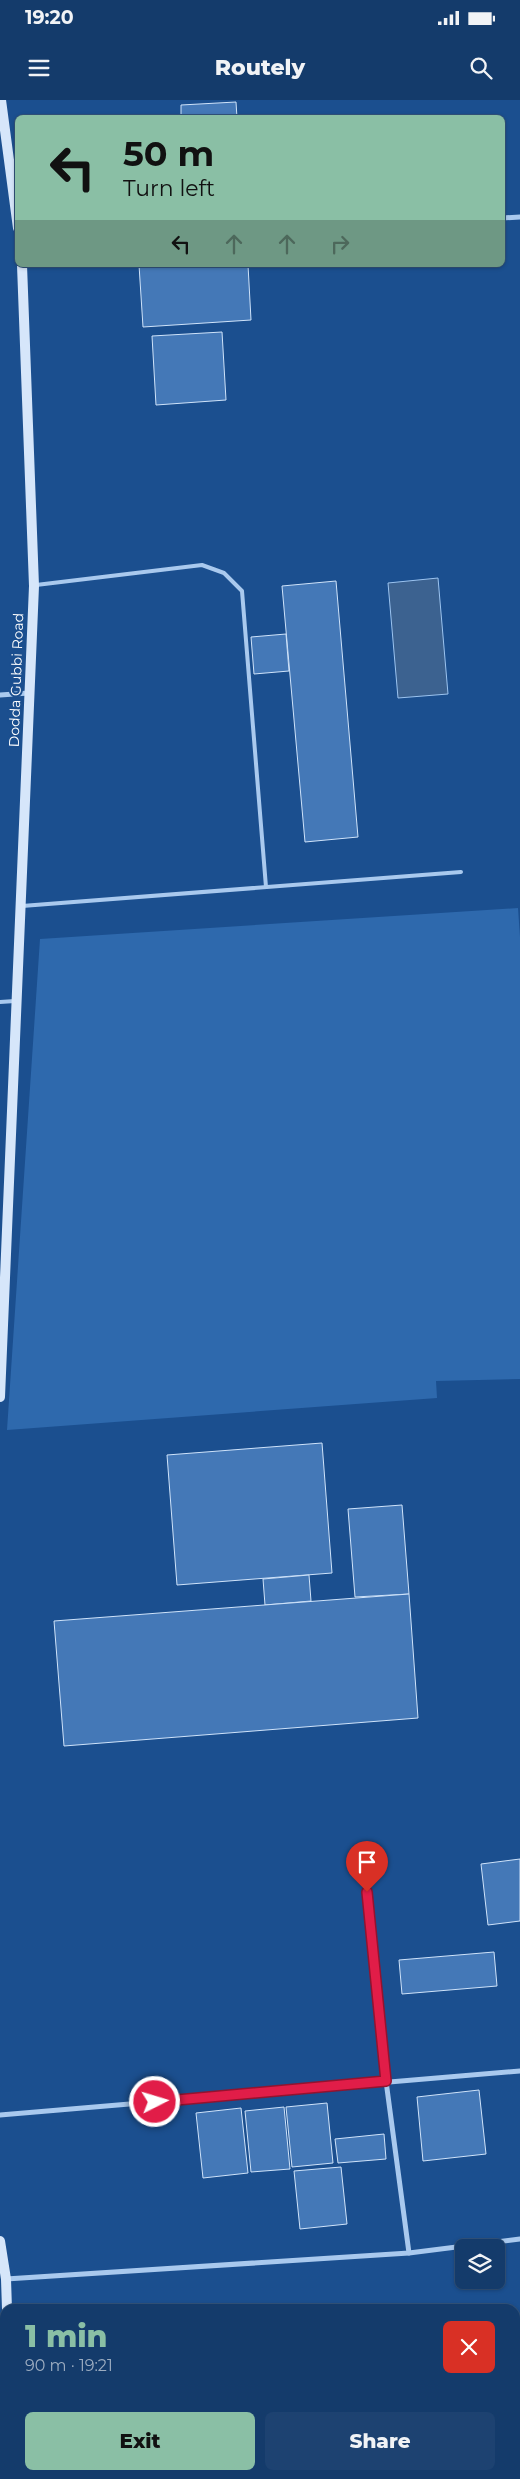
<!DOCTYPE html>
<meta charset="utf-8">
<style>
:root{--surface:#143b6b;--page:#1d4271;--text:#f1f3f6;--muted:#9dadc1;--line:#33557e;--accent:#8abfa5}
body{margin:0;font-family:Montserrat,sans-serif;background:var(--page);color:var(--text);height:100vh;display:flex;flex-direction:column;font-size:19px;white-space:nowrap}
*{box-sizing:border-box;margin:0}
p{font-size:16px;color:var(--muted)}
.icon{flex:none;width:28px;height:28px;fill:none;stroke:currentColor;stroke-width:2;stroke-linecap:round;stroke-linejoin:round}
.map{position:relative;flex:1;overflow:hidden}
.panel{position:absolute;left:0px;top:2204px;width:520px;height:176px;display:flex;flex-direction:column;background:var(--surface);border-radius:15px 15px 0 0;box-shadow:0 1px 4px #0004,0 0 0 1px var(--line)}
.panel>*{flex:none}
.top-card{position:absolute;left:15px;top:15px;width:490px;height:152px;border-radius:8px;box-shadow:0 1px 4px #0004,0 0 0 1px var(--line);background:#8abfa5;color:#111;overflow:hidden}
.controls{position:absolute;left:455px;top:2139px;display:grid;gap:10px}
.controls a{display:grid;place-items:center;width:50px;height:50px;border-radius:8px;background:var(--surface);box-shadow:0 1px 4px #0004,0 0 0 1px var(--line);font-size:25px}
.pin{position:absolute;display:grid;place-items:center;width:42px;height:42px;color:#fff;margin:-51px -21px;border-radius:50% 50% 50% 0;rotate:-45deg;box-shadow:0 0 5px #0007}
.pin .icon{rotate:45deg}
.me{position:absolute;width:55px;margin:-28px;rotate:85deg;stroke-linejoin:round;filter:drop-shadow(0 0 4px #0008)}
.turn{display:flex;align-items:center;gap:18px;height:105px;padding:0 25px;font-size:22px}
.turn .icon{width:65px;height:65px;stroke-width:2.5}
.turn b{display:block;font-size:35px;line-height:42px}
.lanes{display:flex;align-items:center;height:48px;padding:0 25px;background:#0003;justify-content:center;gap:25px;direction:ltr}
.lanes .off{opacity:.35}
.round{display:grid;place-items:center;flex:none;width:52px;height:52px;border-radius:8px;background:var(--page)}
.head{display:flex;align-items:center;justify-content:space-between;height:85px;padding:0 25px}
h1{font-size:30px;font-weight:800;line-height:38px;color:var(--accent)}
.button{display:flex;gap:10px;margin-top:auto;padding:10px 25px}
.button a{flex:1;height:58px;border-radius:8px;background:var(--accent);color:#111;font-size:20px;font-weight:800;line-height:58px;text-align:center}
.button a+a{background:var(--page);color:var(--text)}
.status{display:flex;justify-content:space-between;align-items:center;height:35px;padding:0 25px;background:var(--surface);direction:ltr}
.status svg{height:14px;fill:currentColor}
header{display:flex;justify-content:space-between;align-items:center;height:65px;padding:0 25px;background:var(--surface);font-size:22px;font-weight:800}
.map>svg:first-child{display:block}
.green{fill:#2e69ad}
.water{fill:#3c6290;stroke:#9cc4f0}
.building{fill:#4478b7;stroke:#cfe3fa}
.lines{fill:none;stroke-linecap:round;stroke-linejoin:round}
.lane{stroke:#a9c9ee;stroke-width:4}
.street{stroke:#a9c9ee;stroke-width:5}
.secondary{stroke:#d6e6fa;stroke-width:10}
.route-casing{stroke:#92132f;stroke-width:12}
.route{stroke:#e11d48;stroke-width:9}
.labels{text-anchor:middle;dominant-baseline:central;stroke-width:4;stroke-linejoin:round;paint-order:stroke}
.street-label{font-size:14px;fill:#fff;stroke:#1b4f8f}
</style>
<div class="status"><b>19:20</b><svg viewBox="0 0 49 12"><path d="M0 12V9h3v3zM5 12V6h3v6zM10 12V3h3v9zM15 12V0h3v12zM26 1h20v11H26zM47 4h2v5h-2z"/></svg></div>
<header><svg class="icon" aria-label="menu" viewBox="0 0 24 24"><path d="M4 6h16M4 12h16M4 18h16"/></svg>Routely<svg class="icon" aria-label="search" viewBox="0 0 24 24"><circle cx="10" cy="10" r="6"/><path d="M15 15l6 6"/></svg></header>
<div class="map">
<svg width="520" height="2379" viewBox="0 0 520 2379">
<rect width="100%" height="100%" fill="#1b4f8f"/>
<polygon class="green" points="518,808 520,837 520,1279 436,1281 437,1298 7,1330 40,839"/>
<polygon class="water" points="438,478 448,594 398,598 388,483"/>
<g class="building">
<polygon points="236,2 237,18 181,18 181,5"/>
<polygon points="139,165 248,165 251,220 143,227"/>
<polygon points="222,232 226,300 156,305 152,236"/>
<polygon points="336,481 358,737 305,742 282,486"/>
<polygon points="286,534 289,571 254,574 251,537"/>
<polygon points="322,1343 332,1473 177,1485 167,1355"/>
<polygon points="402,1405 409,1494 355,1497 348,1409"/>
<polygon points="309,1475 311,1501 265,1505 263,1479"/>
<polygon points="409,1494 418,1618 64,1646 54,1521"/>
<polygon points="520,1759 520,1821 488,1825 481,1764"/>
<polygon points="494,1852 497,1886 402,1894 399,1860"/>
<polygon points="479,1990 486,2054 423,2061 417,1997"/>
<polygon points="327,2003 333,2063 292,2067 286,2007"/>
<polygon points="284,2007 290,2069 251,2072 245,2011"/>
<polygon points="241,2008 248,2073 203,2078 196,2013"/>
<polygon points="384,2034 386,2059 338,2063 335,2039"/>
<polygon points="341,2067 347,2124 300,2129 294,2071"/>
<polygon points="515,2292 520,2303 520,2333 515,2336"/>
</g>
<g class="lines">
<g class="lane">
<polyline points="36,485 202,465 224,473 242,491 266,787"/>
<polyline points="22,806 461,772"/>
<polyline points="0,902 15,901"/>
</g>
<g class="street">
<polyline points="502,118 520,117"/>
<polyline points="0,595 29,593"/>
<polyline points="367,1793 386,1981 409,2153"/>
<polyline points="0,2015 520,1971"/>
<polyline points="6,2179 409,2153 520,2139"/>
</g>
<g class="secondary">
<polyline points="1,0 18,128"/>
<polyline points="0,1297 34,486 22,165"/>
<polyline points="0,2141 6,2179 7,2209"/>
<polyline points="0,2277 5,2276"/>
<polyline points="27,2375 28,2379"/>
</g>
</g>
<g class="lines">
<g class="route-casing">
<polyline id="route" points="155,2002 386,1981 367,1792"/>
</g>
<use href="#route" class="route"/>
</g>
<g class="labels">
<g class="street-label">
<text transform="translate(16 580) rotate(-88)">Dodda Gubbi Road</text>
</g>
</g>
</svg>
<div class="controls">
<a><svg class="icon" aria-label="layers" viewBox="0 0 24 24"><path d="M12 4l9 5-9 5-9-5zM3 14l9 5 9-5"/></svg></a>
</div>
<div class="pin" style="left:367px;top:1792px;background:#d93025"><svg class="icon" aria-label="arrive" viewBox="0 0 24 24"><path d="M6 21V4h12l-3 4 3 4H6"/></svg></div>
<svg class="me" style="left:155px;top:2002px" viewBox="-20 -20 40 40"><circle r="17" fill="#e11d48" stroke="#fff" stroke-width="3"/><path d="M0-11L8 9 0 5-8 9z" fill="#fff"/></svg>
<div class="top-card">
<div class="turn"><svg class="icon" aria-label="left" viewBox="0 0 24 24"><path d="M17 20v-9H6M10 6l-5 5 5 5"/></svg><div><b>50 m</b>Turn left</div></div>
<div class="lanes"><svg class="icon" aria-label="left" viewBox="0 0 24 24"><path d="M17 20v-9H6M10 6l-5 5 5 5"/></svg><svg class="icon off" aria-label="ahead" viewBox="0 0 24 24"><path d="M12 20V5M6 11l6-6 6 6"/></svg><svg class="icon off" aria-label="ahead" viewBox="0 0 24 24"><path d="M12 20V5M6 11l6-6 6 6"/></svg><svg class="icon off" aria-label="right" viewBox="0 0 24 24"><path d="M7 20v-9h11M14 6l5 5-5 5"/></svg></div>
</div>
<section class="panel">
<div class="head"><div><h1>1 min</h1><p>90 m · 19:21</p></div><a class="round" style="background:#d93025;color:#fff"><svg class="icon" aria-label="close" viewBox="0 0 24 24"><path d="M6 6l12 12M18 6L6 18"/></svg></a></div>
<div class="button"><a>Exit</a><a>Share</a></div>
</section>
</div>
